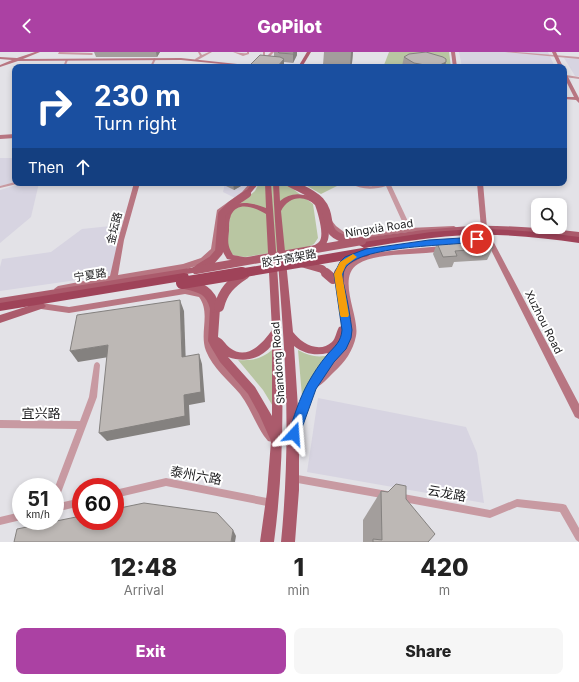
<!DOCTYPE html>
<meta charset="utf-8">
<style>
:root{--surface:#fff;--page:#f6f6f6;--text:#222;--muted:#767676;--accent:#ab41a3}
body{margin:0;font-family:Inter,"Noto Sans SC",sans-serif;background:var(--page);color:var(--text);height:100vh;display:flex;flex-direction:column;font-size:15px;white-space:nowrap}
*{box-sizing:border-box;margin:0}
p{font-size:13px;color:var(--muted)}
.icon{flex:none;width:22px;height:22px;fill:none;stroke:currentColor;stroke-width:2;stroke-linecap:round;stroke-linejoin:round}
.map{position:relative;height:490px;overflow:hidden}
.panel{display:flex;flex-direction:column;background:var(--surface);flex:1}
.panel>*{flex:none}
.hud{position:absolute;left:12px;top:12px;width:555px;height:122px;border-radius:8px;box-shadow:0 2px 6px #0003;background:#1a4fa0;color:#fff;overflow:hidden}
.tools{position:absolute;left:531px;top:146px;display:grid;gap:8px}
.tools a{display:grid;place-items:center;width:36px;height:36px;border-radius:8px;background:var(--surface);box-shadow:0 2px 6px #0003;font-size:20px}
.speed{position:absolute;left:12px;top:426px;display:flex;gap:8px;font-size:20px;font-weight:700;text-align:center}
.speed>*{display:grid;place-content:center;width:52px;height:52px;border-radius:50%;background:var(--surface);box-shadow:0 2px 6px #0003;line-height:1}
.speed small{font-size:10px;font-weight:400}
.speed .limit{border:6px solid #d22;background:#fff;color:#111}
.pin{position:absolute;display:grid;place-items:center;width:34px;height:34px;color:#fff;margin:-17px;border:2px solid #fff;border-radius:50%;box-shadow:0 1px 4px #0007}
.me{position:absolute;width:44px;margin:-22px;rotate:19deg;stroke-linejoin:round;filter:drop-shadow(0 0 3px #0008)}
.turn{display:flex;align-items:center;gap:14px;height:84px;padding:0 16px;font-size:18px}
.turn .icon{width:52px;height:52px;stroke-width:2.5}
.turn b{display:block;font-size:28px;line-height:34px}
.then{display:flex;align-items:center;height:38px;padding:0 16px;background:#0003;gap:8px;font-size:15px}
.eta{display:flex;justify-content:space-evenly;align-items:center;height:68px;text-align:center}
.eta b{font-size:24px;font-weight:800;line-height:28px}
.button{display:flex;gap:8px;margin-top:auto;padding:8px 16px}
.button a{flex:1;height:46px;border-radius:8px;background:var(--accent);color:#fff;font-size:16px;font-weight:800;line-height:46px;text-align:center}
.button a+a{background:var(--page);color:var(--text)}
header{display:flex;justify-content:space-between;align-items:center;height:52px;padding:0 16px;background:var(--accent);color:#fff;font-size:18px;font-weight:800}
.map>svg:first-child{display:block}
.built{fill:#d7d4e1}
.green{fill:#b9c6a2}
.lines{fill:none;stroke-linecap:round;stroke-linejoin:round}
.street{fill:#c89aa2;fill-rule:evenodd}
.secondary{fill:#b87682;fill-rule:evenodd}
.primary{fill:#ab5b6c;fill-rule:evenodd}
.highway{fill:#9f4359;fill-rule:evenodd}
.primary-bridge-far1{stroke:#ab5b6c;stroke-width:8}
.primary-bridge{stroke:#ab5b6c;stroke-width:10}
.highway-bridge-far1{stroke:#9f4359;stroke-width:9}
.highway-bridge{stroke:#9f4359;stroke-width:12}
.wall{fill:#a39e9c}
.shaded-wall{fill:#84817f}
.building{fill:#bdb8b5;stroke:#84817f}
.route{fill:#1a73e8;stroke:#114b97}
.slow{fill:#f59e0b}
.labels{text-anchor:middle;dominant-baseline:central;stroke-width:4;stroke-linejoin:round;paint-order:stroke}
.street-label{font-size:11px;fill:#1c1c1e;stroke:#fff}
.near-street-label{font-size:13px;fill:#1c1c1e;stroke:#fff}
</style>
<header><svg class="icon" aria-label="back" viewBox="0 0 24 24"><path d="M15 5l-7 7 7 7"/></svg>GoPilot<svg class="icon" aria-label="search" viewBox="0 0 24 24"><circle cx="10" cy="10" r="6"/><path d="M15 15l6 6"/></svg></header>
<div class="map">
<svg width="579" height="490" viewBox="0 0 579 490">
<rect width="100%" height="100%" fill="#e3e2e7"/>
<g class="built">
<polygon points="459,0 548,0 555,15 462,15"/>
<polygon points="564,6 579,7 579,24 575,24"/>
<polygon points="0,106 15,106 15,130 0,134"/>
<polygon points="23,131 39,131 31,165 0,191 0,138"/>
<polygon points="225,131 252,131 244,140 235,146 223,140"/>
<polygon points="120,173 112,223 0,239 0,215 2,207 51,200 82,177"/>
<polygon points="318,346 466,375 477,401 484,451 307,420"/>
</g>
<g class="green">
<polygon points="389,0 449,0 451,15 389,15 384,13"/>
<polygon points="259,131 285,131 313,152 318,186 314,192 308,195 245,205 237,204 230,202 227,195 230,164 233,158 255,139"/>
<polygon points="302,131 343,131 321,142"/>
<path d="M 272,298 L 274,356 L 263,338 L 238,308 C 252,309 261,307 272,298 Z"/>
<path d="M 298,298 C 309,304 318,306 330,303 L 320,315 L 302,344 Z"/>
</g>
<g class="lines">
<g class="street">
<polygon points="59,0 92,1 93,2 92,3 58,2"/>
<polygon points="198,0 200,0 202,3 209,0 212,0 196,9 195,7 200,4"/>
<path d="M 233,0 C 238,0 242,2 247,1 L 247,0 L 249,0 L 249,2 L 243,4 Z"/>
<polygon points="263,0 265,0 265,4 263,3"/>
<polygon points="271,0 274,0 265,10 263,10 263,8"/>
<polygon points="505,0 516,0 579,5 579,7"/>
<polygon points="154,6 156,7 152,15 150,15"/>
<polygon points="66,7 68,8 65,15 63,15"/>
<polygon points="566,23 579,25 579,27 565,25"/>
<polygon points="15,130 15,131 17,131 17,132 0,136 0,134"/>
<path d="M 350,131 C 358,131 365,135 374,134 C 380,134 384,131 390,131 L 412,178 L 411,179 L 409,180 L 406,178 L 386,134 C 374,138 360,138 350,131 Z"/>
<polygon points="97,310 99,311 100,313 97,345 59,446 58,449 55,450 55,435 77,377 0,376 0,368 80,369 89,345 94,313 95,311"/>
<polygon points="292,422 387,439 390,440 391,443 390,446 387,447 292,430 289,429 288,426 289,423"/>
<polygon points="166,426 272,447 275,448 276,451 275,454 272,455 166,434 115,446 115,438"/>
<polygon points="398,441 490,458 517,447 563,452 566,453 579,476 579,490 576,488 560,460 517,455 490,466 398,449 395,448 394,445 395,442"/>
<polygon points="81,446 81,454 55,460 55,452"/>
<polygon points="21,460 21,468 0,473 0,465"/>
</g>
<g class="secondary">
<polygon points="35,0 40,0 23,7 181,6 265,15 251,15 181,8 18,9 0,15 0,13 12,8 0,7 0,5 17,6"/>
<polygon points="451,0 455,0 457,15 453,15"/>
<polygon points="552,0 556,0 563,15 559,15"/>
<polygon points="564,20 566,21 579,46 579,51 576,48 564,47 564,45 574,45 564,25"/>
<polygon points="15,82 15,86 0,87 0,83"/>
<polygon points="134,131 140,131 124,188 118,223 183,212 201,206 211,197 217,158 242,140 250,131 256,131 246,142 222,160 218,198 207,210 184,218 113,229 58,240 55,239 54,237 58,234 110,224 118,188"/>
<polygon points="477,131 483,131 487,176 484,178 481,176"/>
<polygon points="330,168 332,169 336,174 344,180 360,183 409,176 454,174 457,176 454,178 409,180 360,187 340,184 332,178 327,170"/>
<polygon points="489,185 492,187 579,352 579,367 575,365 487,190 468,194 464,192 466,190"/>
<path d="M 445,194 L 449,196 L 448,198 C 423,204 378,199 358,212 C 336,226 360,264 356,284 C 353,299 345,310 334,320 C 328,326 321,334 313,337 L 310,336 L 308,333 L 310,330 C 320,322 341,306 345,293 C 356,260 319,218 366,202 C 373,200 383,200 390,199 C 408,197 427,195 445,194 Z"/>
<path d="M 185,236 C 191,237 198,238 203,240 C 221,248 207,283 214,298 C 220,311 233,320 242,331 C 253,343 258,357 267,370 C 270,375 275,379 277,385 L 276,389 L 272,390 L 268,389 L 264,384 C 255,371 250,355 240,342 C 228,328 213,316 206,299 C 199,281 211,261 199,245 L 185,242 L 69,261 L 41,257 L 38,256 L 37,254 L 38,252 L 41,251 L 69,255 Z"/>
</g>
<g class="primary">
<polygon points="307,0 311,0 302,15 298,15"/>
<polygon points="252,131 259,131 249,143 245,143 244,142"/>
<path d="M 265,131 L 271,131 C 280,251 290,370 274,490 L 260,490 L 267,440 L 271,389 L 259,362 L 248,342 L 220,310 L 211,295 L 208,289 L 210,256 L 212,253 L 218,253 L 220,256 L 218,285 C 223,287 225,292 230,296 C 247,309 263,291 272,278 L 266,162 C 256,156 238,148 231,163 C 229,168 229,174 229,179 C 228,189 227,193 233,203 L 249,206 L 250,208 L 249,210 L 246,211 L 227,207 C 219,194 220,192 221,177 C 222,174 221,168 222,165 C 229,146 252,150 266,156 ZM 272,293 L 272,364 L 255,335 L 228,305 C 245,311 261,307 272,293 Z"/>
<path d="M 273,131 L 279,131 L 280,149 C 287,143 295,141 304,143 C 309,143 314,145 318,148 C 326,155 332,181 327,190 C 326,194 322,196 318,198 C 315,199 313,200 309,199 L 308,197 C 311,194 315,194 319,190 C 325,184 318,161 315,153 C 304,142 288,145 281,159 L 293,280 C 301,291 319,302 332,290 C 336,286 336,280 339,275 L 342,274 L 335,227 L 339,224 L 343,227 L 352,277 L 351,286 L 346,297 L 334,309 L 316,336 L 299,381 L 299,438 L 295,490 L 281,490 C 288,420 288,350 283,280 C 280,230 275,181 273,131 ZM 294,294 C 304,302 316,304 328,301 L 308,331 L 298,356 Z"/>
<path d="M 469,174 C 505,173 542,176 579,180 L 579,186 C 543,181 505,177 469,179 C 433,180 397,186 362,192 L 358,189 L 362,186 L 423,178 Z"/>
<polygon points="196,215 200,218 199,220 0,252 0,246"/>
<polygon points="41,250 44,252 46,254 44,256 0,271 0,263"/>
</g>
<g class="highway">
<path d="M 473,177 C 509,177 544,180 579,185 L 579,191 C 544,186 508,182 473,183 C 436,184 400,190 364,196 L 359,193 L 364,190 L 431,180 Z"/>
<polygon points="184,221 188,222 189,225 188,228 0,259 0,251"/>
</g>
<g class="primary-bridge-far1">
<path d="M 290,131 C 299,136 313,141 320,149 C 336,167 317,182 353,189"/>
<polyline points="301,211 322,217 327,222"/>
<polyline points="199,216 212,208 219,200 222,162 231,153 247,142"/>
<polyline points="196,218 362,189"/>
<polyline points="339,222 344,211 358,203"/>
</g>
<g class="primary-bridge">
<polyline points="326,221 333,227"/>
<polyline points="339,227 339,221"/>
<path d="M 185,232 C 201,235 211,239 215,256"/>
<path d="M 219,255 C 223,239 231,231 245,222"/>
</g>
<polyline class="highway-bridge-far1" points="236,222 366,200"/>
<polyline class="highway-bridge" points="182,231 242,221"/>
</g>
<g class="wall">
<polygon points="94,0 160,0 157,5 96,5"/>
<polygon points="274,0 297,0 297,3 293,11 284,10 284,15 250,15 250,13 274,4"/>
<polygon points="324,0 353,0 352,11 350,15 340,15 323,13"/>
<polygon points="404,5 445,15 404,15 402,14"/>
<polygon points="226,131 241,131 241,134 234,138 226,134"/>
<polygon points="437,191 493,196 487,208 454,210 452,215 439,216 433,202"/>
<polygon points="381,439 406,447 428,490 363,490 363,468"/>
</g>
<g class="shaded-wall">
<polygon points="156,0 160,0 157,5"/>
<polygon points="294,0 297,0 297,3 293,11 293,2"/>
<polygon points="351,0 353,0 352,11 350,15"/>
<polygon points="284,7 284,15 277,15"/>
<polygon points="446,10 445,15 436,15"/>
<polygon points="233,131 241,131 241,134 234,138"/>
<polygon points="180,248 184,259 186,315 182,305"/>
<polygon points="108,293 115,304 78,310 70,299"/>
<polygon points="199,302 202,312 205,350 189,353 190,373 107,389 99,381 184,343"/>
<polygon points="233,478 236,484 235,490 231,490"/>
</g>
<g class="building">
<polygon points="278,0 294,0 293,2 279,1"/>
<polygon points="426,0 443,5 446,7 446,10 436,15 414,11 404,5 409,2"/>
<polygon points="260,3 280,5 284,7 277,15 265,15 250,13"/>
<polygon points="489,189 493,196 455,199 457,204 443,205 437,191"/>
<polygon points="180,248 182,305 199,302 201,340 184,343 185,364 99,381 108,293 70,299 77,263"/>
<polygon points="396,432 406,434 406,447 435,482 428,490 373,490 373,487 382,488 381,439 388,440"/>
<polygon points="144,451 217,461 233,478 231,490 14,490 17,477 81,464 81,469 115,469 115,457"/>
</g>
<path class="route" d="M 477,185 L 481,187 L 479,189 C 456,195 344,191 343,223 C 342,228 344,233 345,238 C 348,251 350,264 352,278 L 351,286 L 346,297 L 334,310 L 316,337 L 298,387 L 294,388 L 289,387 L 288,382 C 294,365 299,347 308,331 C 313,322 320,311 327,303 C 335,294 341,290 342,278 L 334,222 L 340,210 L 345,205 L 366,197 L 429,188 Z"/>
<polygon class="slow" points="353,202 357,205 346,213 342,222 349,263 348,265 341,265 340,263 334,222 340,210"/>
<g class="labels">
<g class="street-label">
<text transform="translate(114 176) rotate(-76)">金坛路</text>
<text transform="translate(379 176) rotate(-9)">Níngxià Road</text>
<text transform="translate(289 206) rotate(-10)">胶宁高架路</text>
<text transform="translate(90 223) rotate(-9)">宁夏路</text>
<text transform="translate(544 270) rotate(63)">Xuzhou Road</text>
<text transform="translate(278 311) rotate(-94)">Shandong Road</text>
</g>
<g class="near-street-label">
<text x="41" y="361">宜兴路</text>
<text transform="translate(196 423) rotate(10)">泰州六路</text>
<text transform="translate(447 441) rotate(10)">云龙路</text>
</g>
</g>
</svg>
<div class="tools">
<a><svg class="icon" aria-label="search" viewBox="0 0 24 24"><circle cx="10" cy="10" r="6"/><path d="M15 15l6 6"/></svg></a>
</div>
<div class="speed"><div>51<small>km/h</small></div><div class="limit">60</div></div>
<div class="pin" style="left:477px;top:187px;background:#d93025"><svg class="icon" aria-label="arrive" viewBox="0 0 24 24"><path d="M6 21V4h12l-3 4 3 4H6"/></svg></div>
<svg class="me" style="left:294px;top:382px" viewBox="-20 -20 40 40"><path d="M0-17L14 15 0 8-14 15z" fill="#1a73e8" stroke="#fff" stroke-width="4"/></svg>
<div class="hud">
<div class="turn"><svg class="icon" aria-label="right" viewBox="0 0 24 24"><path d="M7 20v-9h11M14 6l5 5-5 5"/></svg><div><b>230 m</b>Turn right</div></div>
<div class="then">Then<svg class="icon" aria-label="ahead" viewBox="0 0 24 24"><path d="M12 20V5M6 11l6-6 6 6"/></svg></div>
</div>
</div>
<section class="panel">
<div class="eta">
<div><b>12:48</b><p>Arrival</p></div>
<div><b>1</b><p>min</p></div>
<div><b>420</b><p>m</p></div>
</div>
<div class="button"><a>Exit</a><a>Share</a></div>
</section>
